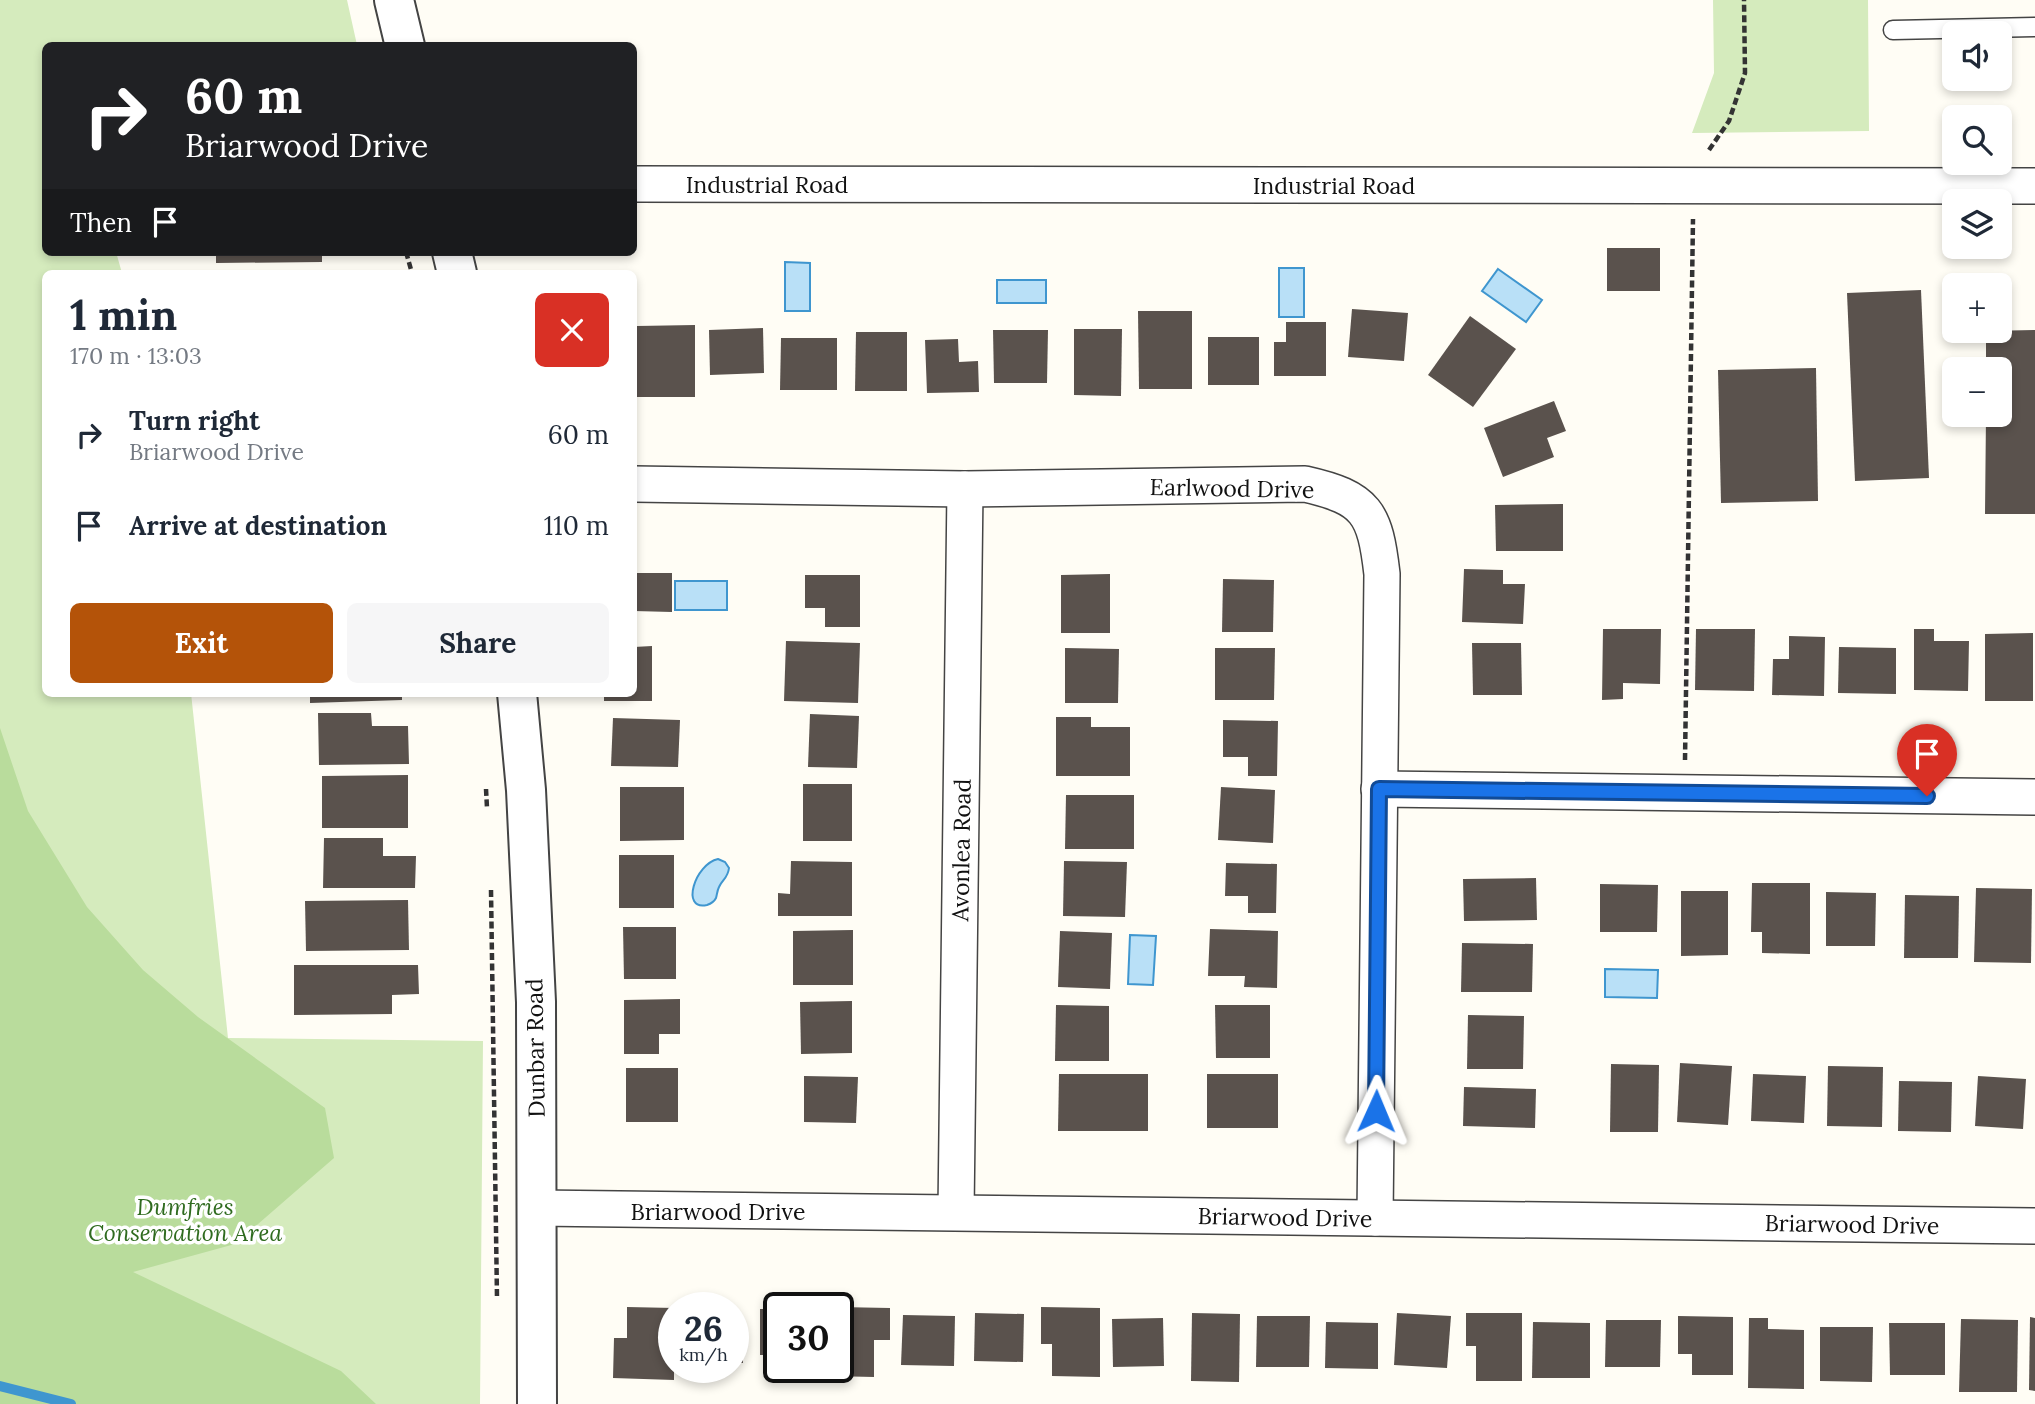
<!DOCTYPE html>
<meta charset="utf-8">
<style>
:root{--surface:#fff;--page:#f6f6f7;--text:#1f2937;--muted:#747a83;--accent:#b45309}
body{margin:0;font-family:Lora,serif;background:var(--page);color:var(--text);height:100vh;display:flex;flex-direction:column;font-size:26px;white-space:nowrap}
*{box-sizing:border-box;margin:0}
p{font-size:23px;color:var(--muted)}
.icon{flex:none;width:38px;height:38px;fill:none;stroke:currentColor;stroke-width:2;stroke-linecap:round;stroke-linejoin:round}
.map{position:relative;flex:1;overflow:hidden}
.sheet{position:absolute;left:42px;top:270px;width:595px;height:427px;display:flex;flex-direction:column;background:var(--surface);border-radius:10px;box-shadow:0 4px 10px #0003}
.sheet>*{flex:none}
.hud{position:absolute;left:42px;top:42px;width:595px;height:214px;border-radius:10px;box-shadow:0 4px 10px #0003;background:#202124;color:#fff;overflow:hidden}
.tools{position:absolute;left:1942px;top:21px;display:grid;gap:14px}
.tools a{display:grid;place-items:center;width:70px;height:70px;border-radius:10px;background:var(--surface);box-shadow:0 4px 10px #0003;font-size:35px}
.speed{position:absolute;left:658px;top:1292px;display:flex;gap:14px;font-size:35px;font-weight:700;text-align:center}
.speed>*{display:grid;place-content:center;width:91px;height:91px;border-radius:50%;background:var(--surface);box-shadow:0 4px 10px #0003;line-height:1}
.speed small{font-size:18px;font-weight:400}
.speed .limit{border:4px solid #111;border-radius:10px;background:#fff;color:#111}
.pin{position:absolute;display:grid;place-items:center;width:60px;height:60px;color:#fff;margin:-72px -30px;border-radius:50% 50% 50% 0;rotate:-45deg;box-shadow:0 0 7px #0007}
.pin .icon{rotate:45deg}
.me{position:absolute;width:77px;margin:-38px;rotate:1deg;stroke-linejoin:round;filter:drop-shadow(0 0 5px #0008)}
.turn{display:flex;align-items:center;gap:24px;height:147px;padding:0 28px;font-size:32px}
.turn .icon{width:91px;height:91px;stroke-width:2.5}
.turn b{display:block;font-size:49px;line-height:60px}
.then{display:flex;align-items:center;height:66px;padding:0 28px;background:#0003;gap:14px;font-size:26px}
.round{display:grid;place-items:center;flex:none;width:74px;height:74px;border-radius:10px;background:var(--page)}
.summary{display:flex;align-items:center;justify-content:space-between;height:119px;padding:0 28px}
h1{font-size:42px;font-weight:800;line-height:52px}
.cta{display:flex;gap:14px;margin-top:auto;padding:14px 28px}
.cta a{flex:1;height:80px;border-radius:10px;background:var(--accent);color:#fff;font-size:28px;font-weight:800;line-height:80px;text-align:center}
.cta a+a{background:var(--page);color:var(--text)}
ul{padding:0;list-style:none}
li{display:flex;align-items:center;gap:21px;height:91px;padding:0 28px}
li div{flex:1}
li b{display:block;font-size:26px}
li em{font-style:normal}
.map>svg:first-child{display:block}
.green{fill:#d5ebbd}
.forest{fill:#b9dc9c}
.water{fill:#b9e0f7;stroke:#3f96cf;stroke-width:2}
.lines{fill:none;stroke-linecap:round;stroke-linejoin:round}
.stream{stroke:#3f96cf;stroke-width:10}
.building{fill:#5a524d}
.service-casing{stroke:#444;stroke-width:21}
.minor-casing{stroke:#444;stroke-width:38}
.tertiary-casing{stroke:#444;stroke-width:42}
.path{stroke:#333;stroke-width:4.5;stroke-dasharray:7 3.5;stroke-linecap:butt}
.service{stroke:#fff;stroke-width:18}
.minor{stroke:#fff;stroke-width:35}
.tertiary{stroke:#fff;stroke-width:38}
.route-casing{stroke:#114b97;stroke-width:18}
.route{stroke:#1a73e8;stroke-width:12}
.labels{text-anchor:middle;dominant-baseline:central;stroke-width:7;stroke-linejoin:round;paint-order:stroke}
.street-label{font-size:23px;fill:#111;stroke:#fff}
.park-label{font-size:23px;font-style:italic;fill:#2f6b1f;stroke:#fff}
</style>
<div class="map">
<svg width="2035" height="1404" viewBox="0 0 2035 1404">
<rect width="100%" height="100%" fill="#fffdf5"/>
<g class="green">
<polygon points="0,0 347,0 357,45 46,46 46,252 116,252 122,273 46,273 46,693 191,693 228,1038 483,1041 480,1404 0,1404"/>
<polygon points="1713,0 1868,0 1869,131 1692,133 1714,73"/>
</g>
<polygon class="forest" points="0,728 28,811 87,907 143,970 198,1017 325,1108 334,1158 235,1244 133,1272 341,1371 376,1404 0,1404"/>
<g class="water">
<polygon points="785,262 810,263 810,311 785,311"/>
<rect x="1279" y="268" width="25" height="49"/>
<polygon points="1498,269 1542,300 1526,322 1482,291"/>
<rect x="997" y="280" width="49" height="23"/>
<rect x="675" y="581" width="52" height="29"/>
<path d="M 718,859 L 725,862 L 729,868 C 728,878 722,880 719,887 C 717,891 717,895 716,898 C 714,902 710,904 707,905 C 680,911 695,864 718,859 Z"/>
<polygon points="1130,935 1156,936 1153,985 1128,984"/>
<polygon points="1605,969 1658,970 1657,998 1605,997"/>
</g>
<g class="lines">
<polyline class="stream" points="0,1386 71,1404"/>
</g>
<g class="building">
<rect x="1607" y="248" width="53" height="43"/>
<polygon points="216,252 322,252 322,262 216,263"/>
<polygon points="1921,290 1929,478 1855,481 1847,293"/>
<polygon points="1352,309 1408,313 1404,361 1348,357"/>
<polygon points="1138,311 1192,311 1192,389 1139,389"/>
<polygon points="1470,316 1516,349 1473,407 1428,375"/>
<polygon points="1286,322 1326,322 1326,376 1274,376 1274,342 1286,342"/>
<polygon points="695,325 695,397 636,397 637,326"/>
<polygon points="763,328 764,373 710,375 709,330"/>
<polygon points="1074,329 1122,329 1121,396 1074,395"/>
<polygon points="993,330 1048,330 1047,383 994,383"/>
<polygon points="2035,330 2035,514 1985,514 1986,415 2000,415 2000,369 1986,369 1986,331"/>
<polygon points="856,332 907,332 907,391 855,391"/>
<rect x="1208" y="337" width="51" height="48"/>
<polygon points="781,338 837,338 837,390 780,390"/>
<polygon points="958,339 959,362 978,361 979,392 927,393 925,340"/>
<polygon points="1816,368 1818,501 1721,503 1718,370"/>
<polygon points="1554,401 1566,431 1547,438 1554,457 1503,477 1484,428"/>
<polygon points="1563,504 1563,551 1496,551 1495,505"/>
<polygon points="1464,569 1503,570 1503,584 1525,584 1523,624 1462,622"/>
<polygon points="634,573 672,573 672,612 634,611"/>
<polygon points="1110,574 1110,633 1061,633 1061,575"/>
<polygon points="805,575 860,575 860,627 825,627 825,608 805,608"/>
<polygon points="1223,579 1274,580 1273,632 1222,632"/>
<polygon points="1603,629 1661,629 1660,684 1623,683 1623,699 1602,700"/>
<polygon points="1696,629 1755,629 1754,691 1695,690"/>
<polygon points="1914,629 1934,629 1934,641 1969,641 1968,691 1914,690"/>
<polygon points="2033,633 2033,701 1985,701 1985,634"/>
<polygon points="1789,636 1825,637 1824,696 1772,695 1773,659 1789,659"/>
<polygon points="786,641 860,643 858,703 784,701"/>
<polygon points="1472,643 1521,643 1522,695 1473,695"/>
<polygon points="652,646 652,701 604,701 604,693 634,693 634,647"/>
<polygon points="1839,647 1896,648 1896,694 1838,693"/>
<polygon points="1065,648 1119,649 1118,703 1065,703"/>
<polygon points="1215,648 1275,648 1274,700 1215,700"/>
<polygon points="310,693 402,693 402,700 310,703"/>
<polygon points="318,713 371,713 372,726 408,726 409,764 319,765"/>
<polygon points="810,714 859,716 857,768 808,767"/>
<polygon points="1056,717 1091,717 1091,727 1130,727 1130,776 1056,776"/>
<polygon points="613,718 680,720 678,767 611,766"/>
<polygon points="1223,720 1278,721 1277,776 1248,776 1248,757 1223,757"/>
<polygon points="408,775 408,828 322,828 322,776"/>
<rect x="803" y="784" width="49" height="57"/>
<polygon points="620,787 684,787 684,840 620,841"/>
<polygon points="1221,787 1275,790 1273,843 1218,840"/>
<polygon points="1066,795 1134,795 1134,849 1065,849"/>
<polygon points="324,838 383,838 383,856 416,856 415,888 323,888"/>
<rect x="619" y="855" width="55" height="53"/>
<polygon points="791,861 852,862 852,916 778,916 778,893 790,894"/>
<polygon points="1064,861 1127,862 1125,917 1063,916"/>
<polygon points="1226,863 1277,864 1276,913 1248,913 1248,896 1225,896"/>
<polygon points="1536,878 1537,920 1464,921 1463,879"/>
<polygon points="1752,883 1810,883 1810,954 1762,953 1762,932 1751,932"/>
<polygon points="1600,884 1658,885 1657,932 1600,932"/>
<polygon points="1976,888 2032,889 2031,963 1974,962"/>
<polygon points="1681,891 1728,891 1728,955 1681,956"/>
<polygon points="1826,892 1876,893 1875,946 1826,946"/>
<polygon points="1905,895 1959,896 1958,958 1904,958"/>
<polygon points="408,900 409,950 306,951 305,901"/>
<polygon points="623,927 676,927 676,979 624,979"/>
<polygon points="1210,929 1278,931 1277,988 1244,987 1245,976 1208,976"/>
<polygon points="853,930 853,985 793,985 793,931"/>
<polygon points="1060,931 1112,933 1110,989 1058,987"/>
<polygon points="1462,943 1533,944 1532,992 1461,992"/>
<polygon points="294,965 418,965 419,994 392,995 392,1014 294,1015"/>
<polygon points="680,999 680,1034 659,1034 659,1054 624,1054 624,1000"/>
<polygon points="852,1001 852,1053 801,1054 800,1002"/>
<polygon points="1056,1005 1109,1006 1109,1061 1055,1061"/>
<polygon points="1215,1005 1270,1005 1270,1058 1216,1058"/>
<polygon points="1468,1015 1524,1016 1523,1069 1467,1069"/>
<polygon points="1680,1063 1732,1066 1728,1125 1677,1122"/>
<polygon points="1611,1064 1659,1065 1658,1132 1610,1132"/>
<polygon points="1828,1066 1883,1067 1882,1127 1827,1126"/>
<rect x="626" y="1068" width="52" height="54"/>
<polygon points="1059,1074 1148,1074 1148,1131 1058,1131"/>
<rect x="1207" y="1074" width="71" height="54"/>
<polygon points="1753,1074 1806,1076 1804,1123 1751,1121"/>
<polygon points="804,1076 858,1077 856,1123 804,1122"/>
<polygon points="1978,1076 2026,1079 2023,1129 1975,1126"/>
<polygon points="1899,1081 1952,1082 1951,1132 1898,1131"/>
<polygon points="1464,1087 1536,1089 1535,1128 1463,1126"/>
<polygon points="627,1307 674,1308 674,1380 613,1378 614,1338 627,1338"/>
<polygon points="838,1307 890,1308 890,1340 874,1340 874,1377 830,1376 830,1367 838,1367"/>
<polygon points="1041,1307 1100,1308 1100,1377 1052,1376 1052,1344 1041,1344"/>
<rect x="760" y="1309" width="19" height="46"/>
<polygon points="733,1313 741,1313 743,1363 733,1363"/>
<polygon points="975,1313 1024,1314 1023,1362 974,1361"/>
<polygon points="1192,1313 1240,1314 1239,1382 1191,1381"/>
<polygon points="1397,1313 1451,1316 1447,1368 1394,1365"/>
<polygon points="1466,1313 1522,1313 1522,1381 1476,1381 1476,1346 1466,1346"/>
<polygon points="903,1315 955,1316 954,1366 901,1365"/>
<polygon points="1257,1316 1310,1316 1309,1367 1256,1367"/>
<polygon points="1678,1316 1733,1317 1733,1375 1692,1375 1692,1354 1678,1354"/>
<polygon points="2030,1317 2035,1318 2035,1391 2029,1390"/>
<polygon points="1163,1318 1164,1366 1113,1367 1112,1319"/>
<polygon points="1749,1318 1768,1318 1768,1329 1804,1330 1804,1389 1748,1388"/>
<polygon points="1961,1319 2018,1320 2017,1392 1959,1392"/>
<polygon points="1606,1320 1661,1320 1660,1367 1605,1367"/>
<polygon points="1326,1322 1378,1323 1378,1369 1325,1368"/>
<polygon points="1533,1322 1590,1323 1590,1378 1532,1378"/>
<polygon points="1889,1323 1945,1323 1945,1375 1890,1375"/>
<polygon points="1820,1327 1873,1327 1872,1382 1820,1381"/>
</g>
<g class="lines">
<g class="service-casing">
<polyline id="service" points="1893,30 2035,27"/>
</g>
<g class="minor-casing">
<g id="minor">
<polyline points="634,184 2035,186"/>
<path d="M 634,484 L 965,489 L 1305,484 C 1367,498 1375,513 1382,574 L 1375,1218"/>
<polyline points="1379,789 2035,797"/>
<polyline points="536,1208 2035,1226"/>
<polyline points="956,1212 965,489"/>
</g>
</g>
<g class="tertiary-casing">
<g id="tertiary">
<polyline points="394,0 405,46"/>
<polyline points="452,252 457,273"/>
<polyline points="517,693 526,790 536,1002 537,1404"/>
</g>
</g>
<g class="path">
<polyline points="1709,150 1729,121 1745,73 1744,0"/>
<polyline points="406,252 412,273"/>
<polyline points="1685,760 1693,219"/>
<polyline points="486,789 487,808"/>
<polyline points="491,890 497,1298"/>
</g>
<use href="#service" class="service"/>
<use href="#minor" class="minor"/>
<use href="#tertiary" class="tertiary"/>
</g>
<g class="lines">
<g class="route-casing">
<polyline id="route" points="1376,1111 1379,789 1927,796"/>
</g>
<use href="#route" class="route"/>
</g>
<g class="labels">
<g class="street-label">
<text x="767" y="184">Industrial Road</text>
<text x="1334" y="185">Industrial Road</text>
<text transform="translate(1232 488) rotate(1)">Earlwood Drive</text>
<text transform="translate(961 850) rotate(-89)">Avonlea Road</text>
<text transform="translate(535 1048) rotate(-91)">Dunbar Road</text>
<text x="718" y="1211">Briarwood Drive</text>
<text transform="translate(1285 1217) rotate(1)">Briarwood Drive</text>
<text transform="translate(1852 1224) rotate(1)">Briarwood Drive</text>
</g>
<g class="park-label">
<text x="185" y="1206">Dumfries<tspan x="185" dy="26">Conservation Area</tspan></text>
</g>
</g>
</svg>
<div class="tools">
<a><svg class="icon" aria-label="sound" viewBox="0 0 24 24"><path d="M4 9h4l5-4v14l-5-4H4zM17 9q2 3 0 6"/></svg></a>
<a><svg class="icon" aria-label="search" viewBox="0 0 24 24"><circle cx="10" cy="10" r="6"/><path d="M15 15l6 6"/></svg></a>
<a><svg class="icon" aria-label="layers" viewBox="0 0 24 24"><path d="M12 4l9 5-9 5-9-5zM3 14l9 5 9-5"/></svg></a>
<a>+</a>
<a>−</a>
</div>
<div class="speed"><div>26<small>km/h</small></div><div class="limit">30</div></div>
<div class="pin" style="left:1927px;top:796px;background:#d93025"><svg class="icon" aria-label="arrive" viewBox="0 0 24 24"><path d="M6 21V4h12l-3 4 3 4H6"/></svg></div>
<svg class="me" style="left:1376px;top:1111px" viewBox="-20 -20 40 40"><path d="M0-17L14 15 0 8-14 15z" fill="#1a73e8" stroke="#fff" stroke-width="4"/></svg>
<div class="hud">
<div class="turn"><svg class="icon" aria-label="right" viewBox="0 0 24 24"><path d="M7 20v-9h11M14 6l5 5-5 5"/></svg><div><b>60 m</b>Briarwood Drive</div></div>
<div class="then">Then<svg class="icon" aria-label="arrive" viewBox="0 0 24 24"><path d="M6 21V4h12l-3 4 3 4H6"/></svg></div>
</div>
<section class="sheet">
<div class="summary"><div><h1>1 min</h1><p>170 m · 13:03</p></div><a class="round" style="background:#d93025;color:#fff"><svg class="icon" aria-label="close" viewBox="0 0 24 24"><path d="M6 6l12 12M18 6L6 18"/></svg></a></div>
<ul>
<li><svg class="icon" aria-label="right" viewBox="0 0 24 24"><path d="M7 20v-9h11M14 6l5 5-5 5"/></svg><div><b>Turn right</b><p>Briarwood Drive</p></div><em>60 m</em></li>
<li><svg class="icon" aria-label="arrive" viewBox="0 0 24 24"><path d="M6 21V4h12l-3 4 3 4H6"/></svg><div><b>Arrive at destination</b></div><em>110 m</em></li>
</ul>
<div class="cta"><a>Exit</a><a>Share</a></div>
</section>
</div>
